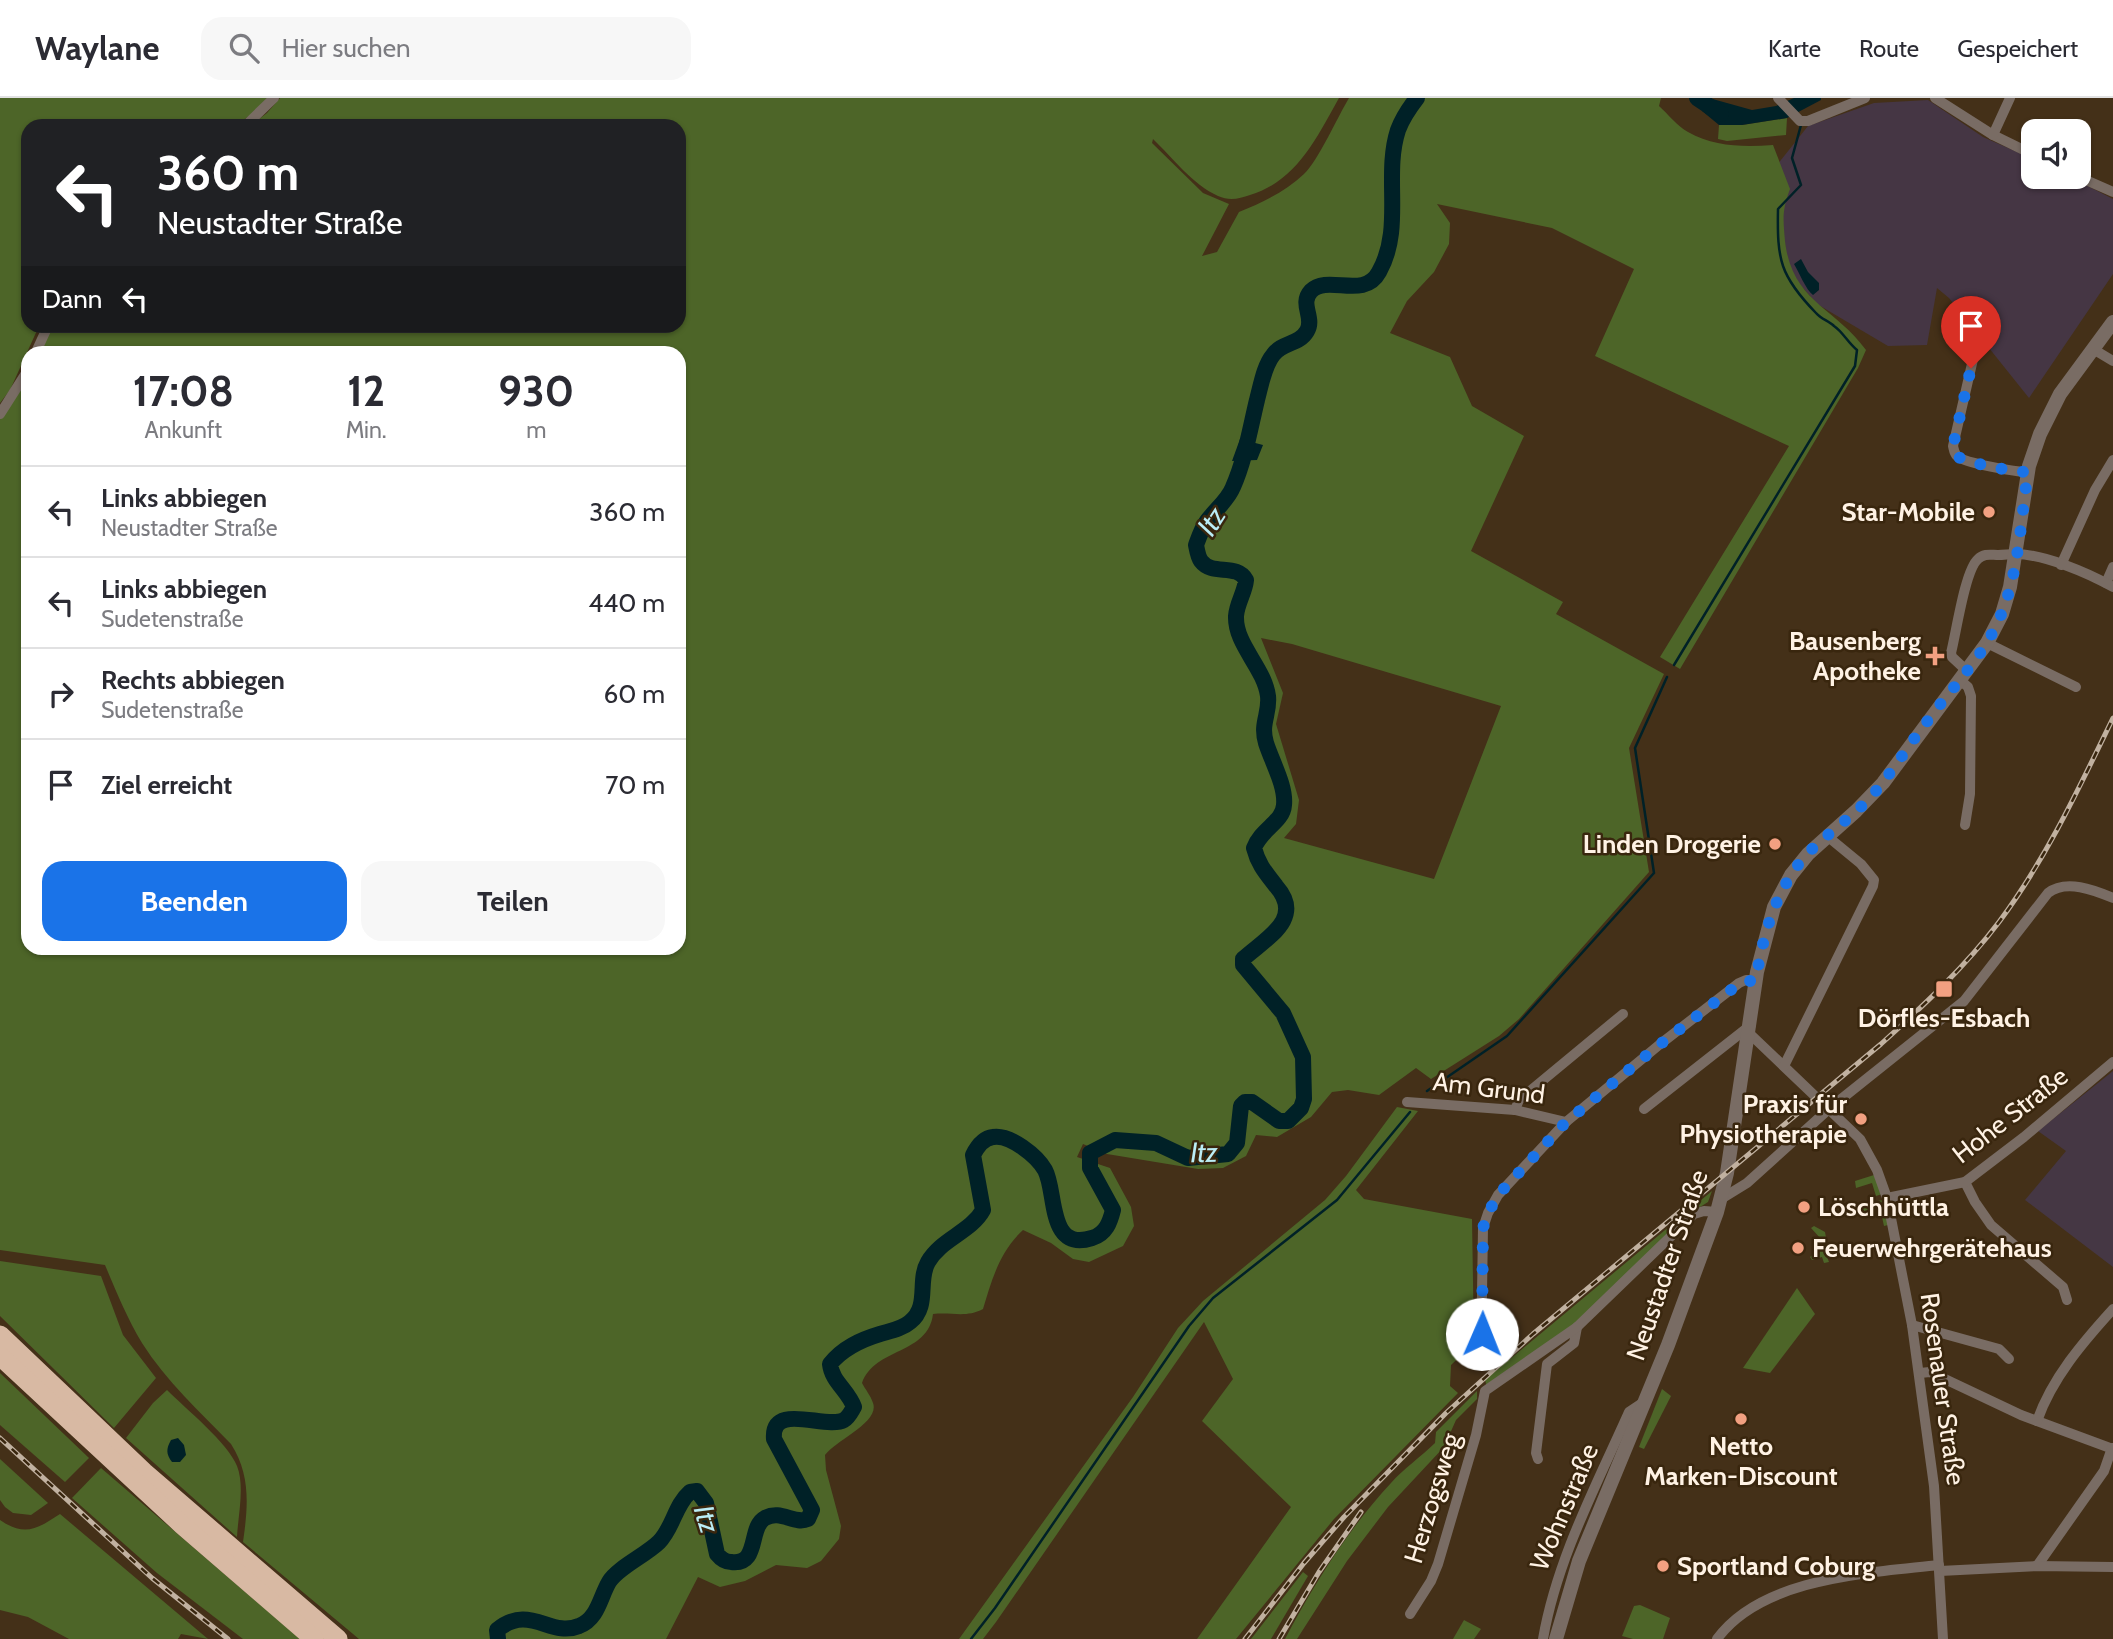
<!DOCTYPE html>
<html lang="de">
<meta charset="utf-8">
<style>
:root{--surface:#fff;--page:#f7f7f7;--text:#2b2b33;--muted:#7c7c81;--line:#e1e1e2;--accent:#1a73e8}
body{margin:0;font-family:Cabin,sans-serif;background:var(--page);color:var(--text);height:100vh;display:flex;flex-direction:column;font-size:26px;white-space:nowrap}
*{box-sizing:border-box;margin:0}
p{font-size:23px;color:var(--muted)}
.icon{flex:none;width:38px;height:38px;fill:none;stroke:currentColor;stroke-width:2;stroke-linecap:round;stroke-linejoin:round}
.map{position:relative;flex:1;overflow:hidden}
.drawer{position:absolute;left:21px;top:248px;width:665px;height:609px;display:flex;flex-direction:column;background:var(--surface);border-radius:21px;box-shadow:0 2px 5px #0004}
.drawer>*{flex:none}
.guide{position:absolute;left:21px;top:21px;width:665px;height:214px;border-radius:21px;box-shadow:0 2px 5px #0004;background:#202124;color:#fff;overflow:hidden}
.controls{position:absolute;left:2021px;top:21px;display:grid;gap:14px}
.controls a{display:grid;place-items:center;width:70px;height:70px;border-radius:14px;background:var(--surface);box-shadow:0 2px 5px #0004;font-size:35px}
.pin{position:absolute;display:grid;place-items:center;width:60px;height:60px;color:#fff;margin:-72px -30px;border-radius:50% 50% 50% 0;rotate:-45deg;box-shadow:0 0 7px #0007}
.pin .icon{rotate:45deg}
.me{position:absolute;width:77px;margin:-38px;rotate:1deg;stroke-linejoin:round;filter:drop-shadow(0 0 5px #0008)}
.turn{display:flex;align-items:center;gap:24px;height:147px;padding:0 21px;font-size:32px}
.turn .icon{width:91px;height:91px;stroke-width:2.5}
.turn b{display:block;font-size:49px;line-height:60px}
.then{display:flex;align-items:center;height:66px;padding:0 21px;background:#0003;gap:14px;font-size:26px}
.eta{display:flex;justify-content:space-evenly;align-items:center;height:119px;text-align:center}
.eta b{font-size:42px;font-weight:700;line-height:49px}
.primary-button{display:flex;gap:14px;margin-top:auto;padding:14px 21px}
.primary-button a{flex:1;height:80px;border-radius:21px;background:var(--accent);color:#fff;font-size:28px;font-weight:700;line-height:80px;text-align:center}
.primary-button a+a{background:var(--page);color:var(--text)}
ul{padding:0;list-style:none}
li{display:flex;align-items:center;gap:21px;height:91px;padding:0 21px;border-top:2px solid var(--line)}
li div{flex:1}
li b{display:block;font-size:26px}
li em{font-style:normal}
header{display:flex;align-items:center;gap:42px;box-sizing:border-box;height:98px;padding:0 35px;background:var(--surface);border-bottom:2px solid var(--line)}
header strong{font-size:33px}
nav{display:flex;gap:38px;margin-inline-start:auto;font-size:24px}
.search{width:490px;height:63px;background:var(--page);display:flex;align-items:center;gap:18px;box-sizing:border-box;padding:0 24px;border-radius:21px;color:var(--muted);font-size:26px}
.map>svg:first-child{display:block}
.industrial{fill:#453644}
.education{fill:#453744}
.green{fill:#4d6528;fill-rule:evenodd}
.water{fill:#002127}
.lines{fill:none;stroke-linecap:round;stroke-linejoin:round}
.stream{stroke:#002127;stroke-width:2.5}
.river{stroke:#002127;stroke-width:16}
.minor{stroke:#796c64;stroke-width:10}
.tertiary{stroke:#796c64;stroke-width:14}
.motorway{stroke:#d8b9a3;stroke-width:19}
.rail-casing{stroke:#c1b1a0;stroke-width:5}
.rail{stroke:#39260e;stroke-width:2.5;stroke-dasharray:8;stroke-linecap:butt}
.route{stroke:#1a73e8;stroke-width:12;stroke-dasharray:0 21.6}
.poi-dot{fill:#f2a081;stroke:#39260e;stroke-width:2.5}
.labels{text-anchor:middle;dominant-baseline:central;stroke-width:5;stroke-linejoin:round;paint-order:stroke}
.poi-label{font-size:26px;font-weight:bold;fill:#fff2e4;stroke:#39260e;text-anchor:end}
.street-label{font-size:26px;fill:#fff2e4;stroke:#39260e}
.water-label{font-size:28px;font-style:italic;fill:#bbedf6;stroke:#39260e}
</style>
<header>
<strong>Waylane</strong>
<div class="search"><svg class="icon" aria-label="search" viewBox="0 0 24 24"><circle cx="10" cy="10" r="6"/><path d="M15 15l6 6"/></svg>Hier suchen</div>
<nav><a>Karte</a><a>Route</a><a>Gespeichert</a></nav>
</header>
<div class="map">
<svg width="2113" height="1541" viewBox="0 0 2113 1541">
<rect width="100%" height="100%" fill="#443018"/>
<polygon class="industrial" points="1928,2 1983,39 2033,61 2034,79 2070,79 2113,101 2113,176 2029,300 1949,200 1937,190 1927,247 1888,248 1817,206 1795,181 1787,164 1785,146 1762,86 1808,28 1874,5"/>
<polygon class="education" points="2113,973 2113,1169 2025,1102 2066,1053 2038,1033"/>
<g class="green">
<polygon points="0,0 269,0 261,9 235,28 28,28 28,228 39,228 10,292 0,305"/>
<path d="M 280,0 L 1339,0 C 1317,39 1297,83 1250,97 C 1239,101 1229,103 1218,98 C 1192,86 1173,60 1153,41 L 1152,45 L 1203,95 L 1229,106 L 1202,158 L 1217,154 L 1239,114 C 1262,105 1286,93 1304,76 C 1318,63 1338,18 1349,0 L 1661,0 L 1659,8 C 1668,16 1677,28 1688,34 C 1714,49 1744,49 1773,47 L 1790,91 C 1782,113 1783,120 1785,143 C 1792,204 1835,209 1866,252 L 1858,270 L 1680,571 L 1660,559 L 1789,348 L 1595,258 L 1634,171 L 1552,130 L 1437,106 L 1450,125 L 1449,146 L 1434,174 L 1407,203 L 1390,235 L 1450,259 L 1472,308 L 1524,338 L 1471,453 L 1563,504 L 1556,516 L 1664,576 L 1629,650 L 1649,774 L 1519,921 L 1499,938 L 1431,981 L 1416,970 L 1379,997 L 1348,992 L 1332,994 L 1311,1019 L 1277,1039 L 1256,1037 L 1246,1058 L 1223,1070 L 1198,1071 L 1107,1056 L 1083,1046 L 1077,1059 L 1110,1070 L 1131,1109 L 1134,1128 L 1123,1148 L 1089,1164 L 1073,1161 L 1051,1145 L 1023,1132 C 1000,1153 992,1181 983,1211 C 966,1220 953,1214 933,1216 C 928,1257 875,1249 862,1285 C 865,1291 871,1298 873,1305 C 880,1324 836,1342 825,1357 L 826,1372 L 841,1428 L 839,1441 L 821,1463 L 807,1470 L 776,1467 L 745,1483 L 720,1489 L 698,1479 L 666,1541 L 359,1541 L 243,1444 C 248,1409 251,1377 231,1346 C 200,1314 166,1283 142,1245 C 127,1220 116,1193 105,1167 L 0,1152 L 0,320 L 28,274 L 28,850 L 679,850 L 679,256 L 36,255 L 49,228 L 679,228 L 679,28 L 250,28 L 267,15 ZM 1261,540 L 1292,546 L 1501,608 L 1434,781 L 1284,740 L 1296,726 L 1299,702 L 1276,626 L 1283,595 Z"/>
<polygon points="1787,20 1786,37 1727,43 1718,41 1719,27 1742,27"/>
<polygon points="1397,1009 1418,1013 1356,1092 1364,1101 1472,1121 1474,1245 1451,1267 1450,1288 1458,1295 1334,1421 1236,1541 1197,1541 1291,1409 1202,1323 1233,1281 1204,1224 996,1524 983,1541 959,1541 1133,1299 1178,1230 1203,1203 1325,1102 1346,1078"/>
<polygon points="1874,1077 1882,1096 1876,1098 1872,1085 1856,1090 1855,1083"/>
<polygon points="1712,1093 1708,1104 1689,1116 1576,1226 1487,1289 1485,1282"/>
<polygon points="1883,1102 1888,1127 1884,1128 1880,1110 1864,1113 1861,1106"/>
<polygon points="1814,1128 1825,1134 1828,1150 1824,1151 1829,1164 1824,1165 1822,1159 1812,1162 1810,1159 1822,1149 1819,1144 1821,1141 1811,1130"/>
<polygon points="0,1163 101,1178 123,1237 156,1280 114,1330 0,1218"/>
<polygon points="1797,1190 1815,1216 1770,1275 1743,1270"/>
<polygon points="0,1275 89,1360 65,1384 0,1327"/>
<polygon points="1662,1291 1671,1298 1644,1351 1639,1349"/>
<path d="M 167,1292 C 186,1311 228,1345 237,1368 C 245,1388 238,1418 237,1439 L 126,1340 L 153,1305 Z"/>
<path d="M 1477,1293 L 1477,1301 L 1456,1322 L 1444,1349 L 1388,1409 L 1347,1463 L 1297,1541 L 1285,1541 C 1314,1486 1349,1430 1391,1385 C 1404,1370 1421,1359 1435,1345 L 1436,1334 Z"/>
<polygon points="0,1361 48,1405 31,1417 13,1415 5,1409 0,1402"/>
<polygon points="101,1370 300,1541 243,1541 157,1475 72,1400"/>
<path d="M 60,1416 L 208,1541 L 181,1536 L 178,1541 L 69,1541 L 28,1519 L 0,1512 L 0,1422 C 25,1439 37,1431 60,1416 Z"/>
<polygon points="1303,1474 1308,1478 1271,1541 1251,1541"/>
<polygon points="1640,1507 1670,1520 1663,1541 1633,1541 1622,1538 1634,1508"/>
<polygon points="1464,1522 1481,1531 1474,1541 1453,1541"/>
</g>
<g class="water">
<polygon points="1709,0 1752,12 1776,8 1794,0 1821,0 1821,2 1787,20 1742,27 1719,27 1702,13"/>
<path d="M 1801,161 L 1808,174 L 1819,185 L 1819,192 L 1813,197 C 1806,192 1799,174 1794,166 Z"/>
<polygon points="1240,341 1263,347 1257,362 1232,363"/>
<path d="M 178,1340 L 184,1347 L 186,1357 L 180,1364 L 172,1364 C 166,1356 166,1351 171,1342 Z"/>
</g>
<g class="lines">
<g class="stream">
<path d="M 1674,567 L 1855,268 L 1857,252 C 1848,245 1843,234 1834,228 C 1829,223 1821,221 1816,215 C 1780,178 1777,162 1778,111 L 1801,87 L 1792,60 L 1801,27"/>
<polyline points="1427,993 1507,938 1654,775 1635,650 1667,579"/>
<polyline points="971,1541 995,1510 1189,1228 1213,1200 1337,1102 1410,1014"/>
</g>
<g class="river">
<polyline points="1697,0 1721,16"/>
<path d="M 498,1541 L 497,1532 C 530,1505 550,1540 579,1528 C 598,1521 600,1499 609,1484 C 617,1470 646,1457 659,1444 C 673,1430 675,1407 690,1394 L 697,1393 L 706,1405 L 717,1456 C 721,1461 725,1464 731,1464 C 760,1468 748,1429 765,1420 C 781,1411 794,1427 808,1421 L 812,1412 L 774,1341 C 771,1303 826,1332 844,1322 C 849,1319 851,1314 854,1309 C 848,1292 832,1284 830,1266 C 843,1250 860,1242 880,1236 C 890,1233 902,1231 910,1224 C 930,1208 917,1183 928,1164 C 941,1141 971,1134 983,1112 L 973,1057 C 977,1049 984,1040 993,1039 C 1010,1036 1037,1058 1045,1072 C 1057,1094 1047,1154 1092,1140 C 1106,1136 1110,1124 1113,1112 L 1090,1070 L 1090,1055 L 1115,1042 L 1156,1045 L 1188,1060 L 1228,1056 L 1237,1045 L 1241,1008 L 1245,1004 L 1252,1004 L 1279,1023 L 1288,1023 L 1301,1010 L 1304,1001 L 1303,959 L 1283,915 L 1243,867 L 1243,861 C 1266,840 1305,821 1276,788 C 1266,775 1258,766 1254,750 C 1261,731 1283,724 1284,707 C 1286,688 1272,664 1266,645 C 1260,625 1270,616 1268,598 C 1264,569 1235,547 1236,518 C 1237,505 1245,494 1246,482 C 1237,465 1212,478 1201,463 C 1198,459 1197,452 1196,447 C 1199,439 1202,430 1207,423 C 1215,412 1228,402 1233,389 C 1245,362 1250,331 1257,302 C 1261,287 1264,268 1273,257 C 1282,244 1299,247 1307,233 C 1315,220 1299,206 1311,193 C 1328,176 1364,202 1379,174 C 1404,130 1383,78 1398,32 C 1402,21 1410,9 1417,0"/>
</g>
<g class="minor">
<polyline points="1778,0 1800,23 1808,23 1865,0"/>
<polyline points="1935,0 1993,37 2034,57"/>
<polyline points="245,28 274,0"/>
<polyline points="1993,37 2010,0"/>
<polyline points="2079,79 2113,94"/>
<path d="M 1977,244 L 1953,348 C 1954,352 1954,355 1957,358 C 1964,365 2016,374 2028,374"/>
<polyline points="2093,251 2113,263"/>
<polyline points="35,256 48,228"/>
<polyline points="0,316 28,272"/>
<polyline points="2061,467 2095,392 2113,362"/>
<polyline points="2106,485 2113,469"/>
<polyline points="1987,545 2076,589"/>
<path d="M 1967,573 L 1952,559 L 1951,555 C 1956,536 1965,472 1978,461 C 1984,455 1991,457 1998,457 C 2004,457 2009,456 2015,456 C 2044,456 2088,475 2113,489"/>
<polyline points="1960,582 1968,589 1971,598 1970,696 1965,727"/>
<polyline points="1750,936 1860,1041 1877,1072 1887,1100 1912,1227 1934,1388 1943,1541"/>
<polyline points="1784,968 1873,788 1874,782 1861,766 1827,738"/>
<polyline points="1407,1004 1515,1012 1566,1024"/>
<polyline points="1644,1011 1751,927"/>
<polyline points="1515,1012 1519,1002 1623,916"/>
<polyline points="1965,1084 1975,1104 1991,1127 2063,1189 2067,1202"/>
<polyline points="1887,1100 1965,1084 2024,1039 2113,964"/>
<path d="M 1721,1101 L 1747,1085 L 1830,1010 L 1964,903 L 2048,795 C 2066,781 2094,792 2113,800"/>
<polyline points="1912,1227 1999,1251 2009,1261"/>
<polyline points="1481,1261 1483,1130 1488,1115 1498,1097 1566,1024 1659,947 1739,885 1746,882 1756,882"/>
<polyline points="1920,1275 1930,1274 2021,1317 2113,1351"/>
<path d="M 2037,1323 C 2052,1280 2083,1244 2113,1211"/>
<polyline points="1538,1361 1536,1355 1547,1266 1574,1245 1577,1229"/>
<polyline points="2037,1468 2104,1373 2112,1350"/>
<polyline points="1940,1473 2037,1468 2113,1469"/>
<polyline points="1410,1516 1431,1483 1438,1466 1476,1337 1485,1293 1577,1229 1694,1116 1704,1113 1717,1114"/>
<path d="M 1543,1541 C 1557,1461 1596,1388 1629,1314 L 1644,1304"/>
<path d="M 1717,1541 C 1762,1479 1870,1475 1939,1467"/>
</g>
<polyline class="tertiary" points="1556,1541 1579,1463 1668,1247 1717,1114 1727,1075 1757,874 1774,809 1791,777 1808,756 1856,713 1883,685 1987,545 2002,516 2010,489 2029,368 2040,336 2060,296 2113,224"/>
<g class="motorway">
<polyline points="0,1237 144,1374 338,1541"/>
<polyline points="0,1258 182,1427 314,1541"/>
</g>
<g class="rail-casing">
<g id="rail">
<polyline points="0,1340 152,1480 228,1541"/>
<path d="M 1245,1541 L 1304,1465 L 1344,1419 L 1446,1315 L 1533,1236 L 1881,946 C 1923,908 1965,869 1999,824 C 2046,761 2079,690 2113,620"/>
<polyline points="1279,1541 1319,1474 1361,1414"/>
</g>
</g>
<use href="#rail" class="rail"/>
</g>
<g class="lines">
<path class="route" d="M 1482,1236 L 1483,1130 L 1488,1115 L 1498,1097 L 1566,1024 L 1659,947 L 1740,885 L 1756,882 C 1763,836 1776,790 1808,755 C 1827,736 1849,721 1868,702 C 1891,677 1908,647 1929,621 C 1951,591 1978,564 1995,530 C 2019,483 2020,426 2028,374 C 2016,374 1964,365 1957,358 C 1954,355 1954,352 1953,348 L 1971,270"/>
</g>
<g class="poi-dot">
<circle cx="1989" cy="414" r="7"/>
<path d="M1931.5 547.5h7v7h7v7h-7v7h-7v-7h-7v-7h7z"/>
<circle cx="1775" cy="746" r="7"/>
<rect x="1935" y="882" width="18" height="18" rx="3.5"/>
<circle cx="1861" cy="1021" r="7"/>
<circle cx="1804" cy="1109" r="7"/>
<circle cx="1798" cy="1150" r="7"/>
<circle cx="1741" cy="1321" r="7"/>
<circle cx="1663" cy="1468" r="7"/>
</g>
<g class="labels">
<g class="poi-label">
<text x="1975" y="414">Star-Mobile</text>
<text x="1921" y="543">Bausenberg<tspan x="1921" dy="30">Apotheke</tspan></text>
<text x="1761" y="746">Linden Drogerie</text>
<text x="1944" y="920" text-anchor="middle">Dörfles-Esbach</text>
<text x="1847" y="1006">Praxis für<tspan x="1847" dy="30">Physiotherapie</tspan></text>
<text x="1818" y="1109" text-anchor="start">Löschhüttla</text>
<text x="1812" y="1150" text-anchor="start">Feuerwehrgerätehaus</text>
<text x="1741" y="1348" text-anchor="middle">Netto<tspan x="1741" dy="30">Marken-Discount</tspan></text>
<text x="1677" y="1468" text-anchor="start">Sportland Coburg</text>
</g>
<g class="street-label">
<text transform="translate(1489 990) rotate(7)">Am Grund</text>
<text transform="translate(2010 1017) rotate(-38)">Hohe Straße</text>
<text transform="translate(1667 1167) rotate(-71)">Neustadter Straße</text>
<text transform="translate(1943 1291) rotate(82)">Rosenauer Straße</text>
<text transform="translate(1432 1400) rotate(-73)">Herzogsweg</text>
<text transform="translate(1564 1409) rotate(-67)">Wohnstraße</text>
</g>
<g class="water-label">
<text transform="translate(1211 423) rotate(-57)">Itz</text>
<text transform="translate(1204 1054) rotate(-1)">Itz</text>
<text transform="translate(707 1421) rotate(73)">Itz</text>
</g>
</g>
</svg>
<div class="controls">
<a><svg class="icon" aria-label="sound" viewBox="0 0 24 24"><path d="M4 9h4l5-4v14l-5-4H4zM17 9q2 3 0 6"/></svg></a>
</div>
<div class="pin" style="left:1971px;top:270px;background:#d93025"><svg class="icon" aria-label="arrive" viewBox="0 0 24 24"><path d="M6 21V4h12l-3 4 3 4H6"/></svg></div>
<svg class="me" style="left:1482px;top:1236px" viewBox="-20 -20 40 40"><circle r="19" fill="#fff"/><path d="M0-13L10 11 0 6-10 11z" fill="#1a73e8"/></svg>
<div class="guide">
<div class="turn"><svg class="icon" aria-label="left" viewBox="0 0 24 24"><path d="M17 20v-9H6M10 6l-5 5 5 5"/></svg><div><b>360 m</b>Neustadter Straße</div></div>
<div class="then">Dann<svg class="icon" aria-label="left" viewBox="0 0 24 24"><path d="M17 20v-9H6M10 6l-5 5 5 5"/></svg></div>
</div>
<section class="drawer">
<div class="eta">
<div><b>17:08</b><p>Ankunft</p></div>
<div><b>12</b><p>Min.</p></div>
<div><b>930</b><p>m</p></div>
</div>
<ul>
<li><svg class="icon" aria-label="left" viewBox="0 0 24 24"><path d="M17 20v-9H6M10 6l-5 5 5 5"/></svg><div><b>Links abbiegen</b><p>Neustadter Straße</p></div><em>360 m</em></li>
<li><svg class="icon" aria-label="left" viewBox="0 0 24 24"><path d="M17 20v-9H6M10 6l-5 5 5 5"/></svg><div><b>Links abbiegen</b><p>Sudetenstraße</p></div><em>440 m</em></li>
<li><svg class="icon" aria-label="right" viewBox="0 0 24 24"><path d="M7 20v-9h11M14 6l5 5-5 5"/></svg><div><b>Rechts abbiegen</b><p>Sudetenstraße</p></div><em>60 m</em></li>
<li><svg class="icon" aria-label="arrive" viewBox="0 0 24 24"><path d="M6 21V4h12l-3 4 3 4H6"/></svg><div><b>Ziel erreicht</b></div><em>70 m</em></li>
</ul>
<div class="primary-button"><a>Beenden</a><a>Teilen</a></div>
</section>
</div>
